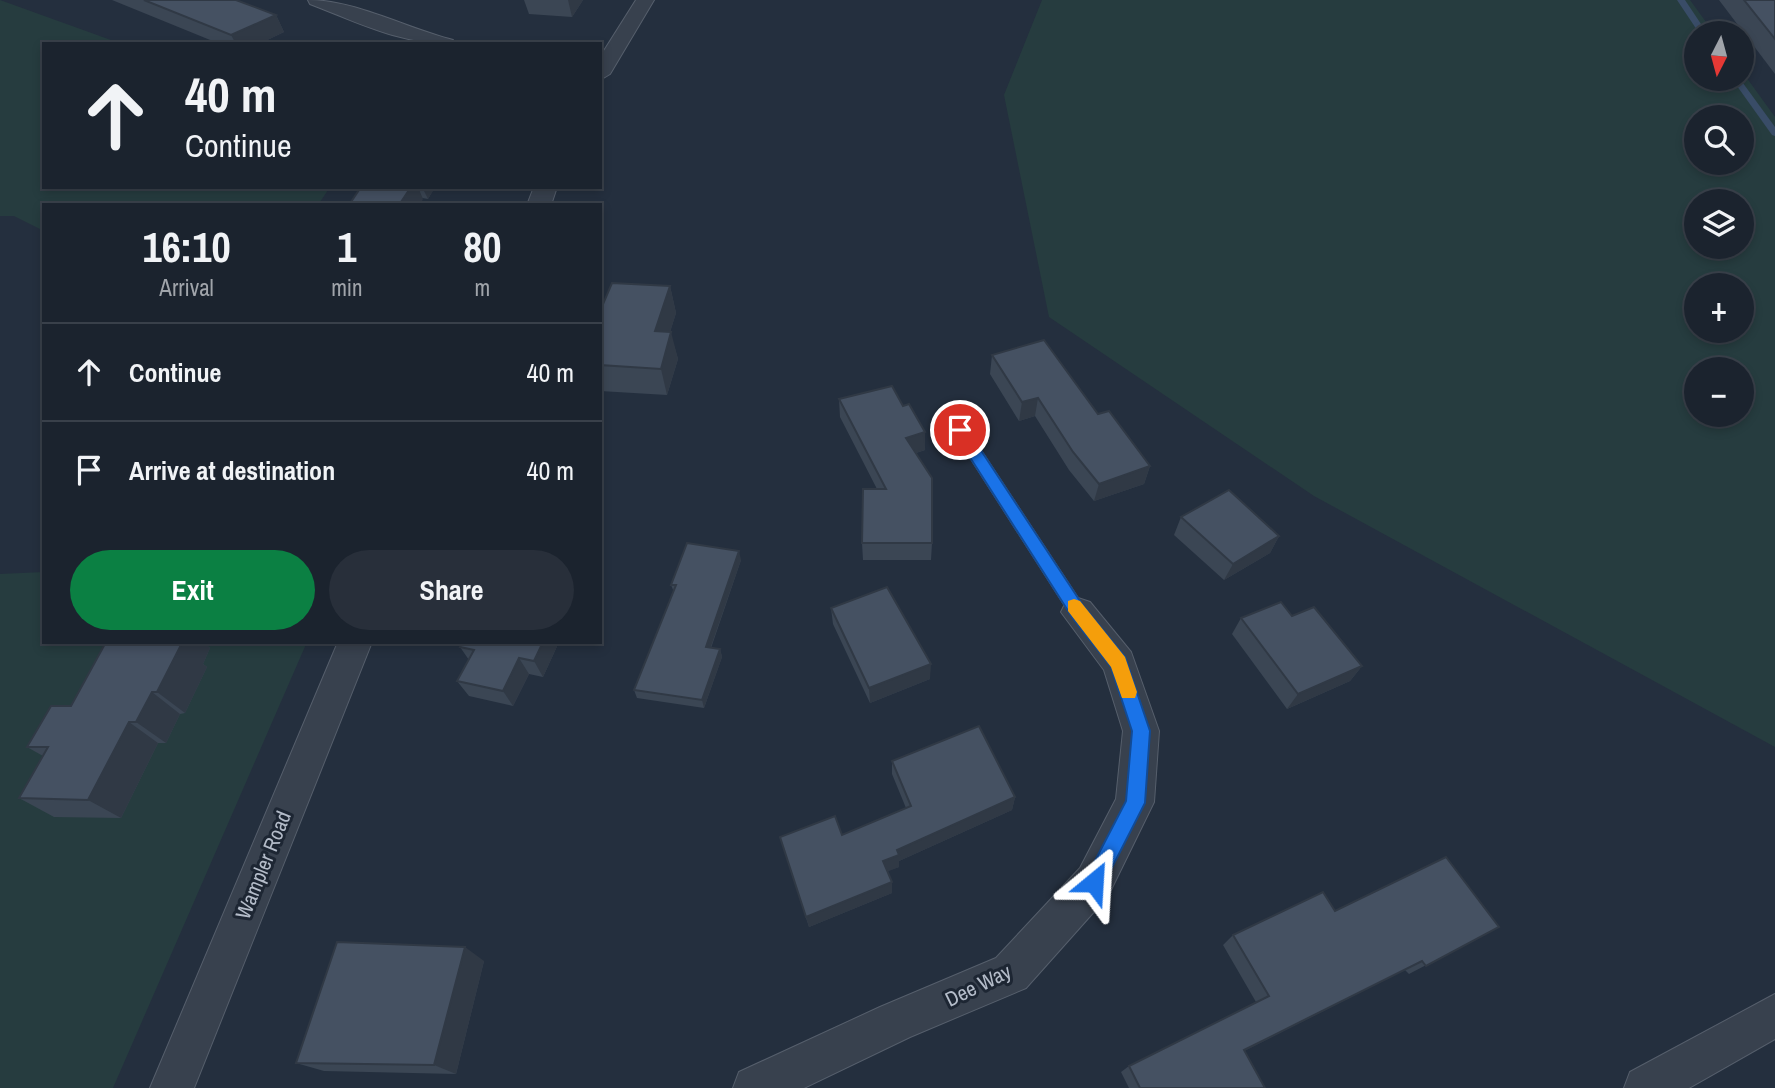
<!DOCTYPE html>
<meta charset="utf-8">
<style>
:root{--surface:#1b232e;--page:#282f3a;--text:#f1f3f6;--muted:#a0a4aa;--line:#39404a;--accent:#0b8043}
body{margin:0;font-family:"Archivo Narrow",sans-serif;background:var(--page);color:var(--text);height:100vh;display:flex;flex-direction:column;font-size:26px;white-space:nowrap}
*{box-sizing:border-box;margin:0}
p{font-size:23px;color:var(--muted)}
.icon{flex:none;width:38px;height:38px;fill:none;stroke:currentColor;stroke-width:2;stroke-linecap:round;stroke-linejoin:round}
.map{position:relative;flex:1;overflow:hidden}
.sheet{position:absolute;left:42px;top:203px;width:560px;height:441px;display:flex;flex-direction:column;background:var(--surface);border-radius:0px;box-shadow:0 4px 10px #0003,0 0 0 2px var(--line)}
.sheet>*{flex:none}
.banner{position:absolute;left:42px;top:42px;width:560px;height:147px;border-radius:0px;box-shadow:0 4px 10px #0003,0 0 0 2px var(--line);background:#1b232e;color:var(--text);overflow:hidden}
.needle{width:46px;rotate:186deg}
.buttons{position:absolute;left:1684px;top:21px;display:grid;gap:14px}
.buttons a{display:grid;place-items:center;width:70px;height:70px;border-radius:50%;background:var(--surface);box-shadow:0 4px 10px #0003,0 0 0 2px var(--line);font-size:35px}
.pin{position:absolute;display:grid;place-items:center;width:60px;height:60px;color:#fff;margin:-30px;border:4px solid #fff;border-radius:50%;box-shadow:0 2px 7px #0007}
.me{position:absolute;width:77px;margin:-38px;rotate:27deg;stroke-linejoin:round;filter:drop-shadow(0 0 5px #0008)}
.turn{display:flex;align-items:center;gap:24px;height:147px;padding:0 28px;font-size:32px}
.turn .icon{width:91px;height:91px;stroke-width:2.5}
.turn b{display:block;font-size:49px;line-height:60px}
.eta{display:flex;justify-content:space-evenly;align-items:center;height:119px;text-align:center}
.eta b{font-size:42px;font-weight:700;line-height:49px}
.primary-button{display:flex;gap:14px;margin-top:auto;padding:14px 28px}
.primary-button a{flex:1;height:80px;border-radius:42px;background:var(--accent);color:#fff;font-size:28px;font-weight:700;line-height:80px;text-align:center}
.primary-button a+a{background:var(--page);color:var(--text)}
ul{padding:0;list-style:none}
li{display:flex;align-items:center;gap:21px;height:98px;padding:0 28px;border-top:2px solid var(--line)}
li div{flex:1}
li b{display:block;font-size:26px}
li em{font-style:normal}
.map>svg:first-child{display:block}
.green{fill:#263c3f;fill-rule:evenodd}
.lines{fill:none;stroke-linecap:round;stroke-linejoin:round}
.stream{fill:#394c67;fill-rule:evenodd}
.lane-casing{stroke:#565f6c;stroke-width:2}
.street-casing{stroke:#565f6c;stroke-width:2}
.lane{fill:#38414e;fill-rule:evenodd}
.street{fill:#38414e;fill-rule:evenodd}
.wall{fill:#3b4654}
.shaded-wall{fill:#303945}
.building{fill:#455162;stroke:#303945;stroke-width:2}
.route{fill:#1a73e8;stroke:#114b97;stroke-width:2}
.slow{fill:#f59e0b}
.labels{text-anchor:middle;dominant-baseline:central;stroke-width:6;stroke-linejoin:round;paint-order:stroke}
.near-street-label{font-size:21px;fill:#b4bcc9;stroke:#1d2633}
</style>
<div class="map">
<svg width="1775" height="1088" viewBox="0 0 1775 1088">
<rect width="100%" height="100%" fill="#242f3e"/>
<g class="green">
<polygon points="0,0 122,44 44,44 44,187 330,187 318,205 44,205 44,231 14,216 0,216"/>
<path d="M 1042,0 L 1690,0 L 1714,33 L 1696,33 L 1696,79 L 1741,79 L 1741,70 L 1775,117 L 1775,747 L 1314,496 L 1049,317 L 1004,95 ZM 1696,117 L 1741,117 L 1741,163 L 1696,163 ZM 1696,201 L 1741,201 L 1741,247 L 1696,247 ZM 1696,285 L 1741,285 L 1741,331 L 1696,331 ZM 1696,369 L 1741,369 L 1741,415 L 1696,415 Z"/>
<polygon points="44,572 44,642 307,642 113,1088 0,1088 0,574"/>
</g>
<g class="lines">
<g class="stream">
<polygon points="1677,0 1685,0 1707,33 1699,33"/>
<polygon points="1732,79 1740,79 1775,127 1775,136 1772,135"/>
</g>
<g class="lane-casing">
<polygon id="lane" points="960,425 965,426 1084,607 1086,612 1084,617 1078,619 1072,617 955,434 953,430"/>
</g>
<g class="street-casing">
<g id="street">
<path d="M 308,0 C 355,0 406,28 453,40 L 456,44 C 399,44 362,24 310,4 Z"/>
<polygon points="636,0 654,0 610,74 600,80 600,57"/>
<polygon points="534,187 557,187 551,205 527,205"/>
<polygon points="1078,598 1090,602 1131,652 1159,731 1154,802 1108,896 1026,988 910,1037 804,1088 733,1088 739,1072 880,1007 996,958 1080,868 1116,799 1123,731 1104,670 1061,612 1066,602"/>
<polygon points="338,642 372,642 194,1088 150,1088"/>
<polygon points="1775,994 1775,1039 1689,1088 1624,1088 1630,1072"/>
</g>
</g>
<use href="#lane" class="lane"/>
<use href="#street" class="street"/>
</g>
<g class="wall">
<polygon points="112,0 236,0 276,15 284,32 259,44 220,44"/>
<polygon points="524,0 583,0 572,17 529,14"/>
<polygon points="1719,0 1775,0 1775,74"/>
<polygon points="361,187 435,187 428,199"/>
<polygon points="670,286 676,313 670,332 678,359 667,395 600,391 600,311"/>
<polygon points="992,355 1098,414 1150,466 1144,484 1094,501 1069,470 1035,416 1019,421 990,374"/>
<polygon points="839,399 903,406 925,432 925,450 916,453 932,543 931,560 863,560 862,543 877,489 840,417"/>
<polygon points="1181,517 1279,536 1270,553 1224,580 1174,535"/>
<polygon points="741,560 711,648 720,649 722,657 704,708 637,698 634,690 674,592 671,585"/>
<polygon points="831,608 930,679 870,703 833,624"/>
<polygon points="1292,616 1362,666 1350,681 1287,709 1232,634 1241,618"/>
<polygon points="106,642 203,642 210,648 203,664 207,667 185,713 180,714 166,743 158,743 121,818 54,817 19,798 43,756 27,747 71,706"/>
<polygon points="559,642 543,677 529,674 513,706 469,696 457,681 469,660 460,647"/>
<polygon points="892,761 1015,797 1012,810 899,861 899,867 887,871 892,893 809,927 780,837 842,835 906,808 892,774"/>
<polygon points="1335,911 1499,927 1409,974 1405,970 1244,1051 1265,1088 1129,1088 1121,1072 1129,1066 1256,1002 1223,945 1233,935"/>
<polygon points="484,961 456,1074 324,1071 296,1063"/>
</g>
<g class="shaded-wall">
<polygon points="568,0 583,0 572,17"/>
<polygon points="276,15 284,32 259,44 236,44 231,35"/>
<polygon points="411,187 418,187 423,199 420,205 399,205"/>
<polygon points="422,187 435,187 428,199"/>
<polygon points="670,286 676,313 662,358 655,331"/>
<polygon points="671,332 678,359 667,395 661,369"/>
<polygon points="1038,398 1035,416 1019,421 1022,402"/>
<polygon points="925,432 925,450 906,456 906,438"/>
<polygon points="1150,466 1144,484 1094,501 1099,484"/>
<polygon points="600,496 604,507 600,514"/>
<polygon points="1279,536 1270,553 1224,580 1233,564"/>
<polygon points="739,551 741,560 708,655 706,647"/>
<polygon points="176,642 203,642 210,648 203,664 207,667 185,713 157,692"/>
<polygon points="543,642 559,642 543,677 534,661"/>
<polygon points="720,649 722,657 704,708 702,700"/>
<polygon points="519,658 529,674 513,706 503,691"/>
<polygon points="931,664 930,679 870,703 869,688"/>
<polygon points="1362,666 1350,681 1287,709 1298,694"/>
<polygon points="152,692 180,714 166,743 136,722"/>
<polygon points="129,722 158,743 121,818 88,800"/>
<polygon points="1015,797 1012,810 899,861 899,867 884,873 883,861 897,850"/>
<polygon points="892,882 892,893 809,927 806,917"/>
<polygon points="465,947 484,961 456,1074 434,1065"/>
</g>
<g class="building">
<polygon points="144,0 236,0 276,15 231,35"/>
<polygon points="1744,0 1775,0 1775,39"/>
<polygon points="361,187 411,187 399,205 349,205"/>
<polygon points="612,283 670,286 655,331 671,332 661,369 600,365 600,311"/>
<polygon points="1044,340 1098,414 1109,411 1150,466 1099,484 1073,452 1038,398 1022,402 992,355"/>
<polygon points="892,386 903,406 909,404 925,432 906,438 932,478 932,543 862,543 863,489 886,489 839,399"/>
<polygon points="1229,490 1279,536 1233,564 1181,517"/>
<polygon points="687,543 739,551 706,647 720,649 702,700 634,690 676,585 671,585"/>
<polygon points="887,587 931,664 869,688 831,608"/>
<polygon points="1281,602 1292,616 1314,607 1362,666 1298,694 1241,618"/>
<polygon points="106,642 176,642 175,645 181,645 157,692 152,692 136,722 129,722 88,800 19,798 48,747 27,747 51,706 71,706"/>
<polygon points="463,642 543,642 534,661 519,658 503,691 457,681 474,650 460,647"/>
<polygon points="979,726 1015,797 897,850 899,855 883,861 892,882 806,917 780,837 835,816 842,835 911,806 892,761"/>
<polygon points="1446,857 1499,927 1426,966 1422,961 1244,1050 1265,1088 1140,1088 1129,1066 1269,996 1233,935 1323,892 1335,911"/>
<polygon points="337,942 465,947 434,1065 296,1063"/>
</g>
<polygon class="route" points="960,425 965,426 1084,607 1125,657 1150,731 1145,803 1101,889 1094,892 1087,889 1084,882 1126,801 1132,731 1111,667 1072,617 955,434 953,430"/>
<polygon class="slow" points="1074,599 1080,601 1125,657 1137,692 1135,698 1122,698 1111,667 1068,611 1068,601"/>
<g class="labels">
<g class="near-street-label">
<text transform="translate(263 865) rotate(-68)">Wampler Road</text>
<text transform="translate(978 985) rotate(-26)">Dee Way</text>
</g>
</g>
</svg>
<div class="buttons">
<a><svg class="needle" viewBox="-14 -14 28 28"><path d="M0-13l5 13h-10z" fill="#e53935"/><path d="M0 13l5-13h-10z" fill="#a0a4aa"/></svg></a>
<a><svg class="icon" aria-label="search" viewBox="0 0 24 24"><circle cx="10" cy="10" r="6"/><path d="M15 15l6 6"/></svg></a>
<a><svg class="icon" aria-label="layers" viewBox="0 0 24 24"><path d="M12 4l9 5-9 5-9-5zM3 14l9 5 9-5"/></svg></a>
<a>+</a>
<a>−</a>
</div>
<div class="pin" style="left:960px;top:430px;background:#d93025"><svg class="icon" aria-label="arrive" viewBox="0 0 24 24"><path d="M6 21V4h12l-3 4 3 4H6"/></svg></div>
<svg class="me" style="left:1094px;top:882px" viewBox="-20 -20 40 40"><path d="M0-17L14 15 0 8-14 15z" fill="#1a73e8" stroke="#fff" stroke-width="4"/></svg>
<div class="banner">
<div class="turn"><svg class="icon" aria-label="ahead" viewBox="0 0 24 24"><path d="M12 20V5M6 11l6-6 6 6"/></svg><div><b>40 m</b>Continue</div></div>
</div>
<section class="sheet">
<div class="eta">
<div><b>16:10</b><p>Arrival</p></div>
<div><b>1</b><p>min</p></div>
<div><b>80</b><p>m</p></div>
</div>
<ul>
<li><svg class="icon" aria-label="ahead" viewBox="0 0 24 24"><path d="M12 20V5M6 11l6-6 6 6"/></svg><div><b>Continue</b></div><em>40 m</em></li>
<li><svg class="icon" aria-label="arrive" viewBox="0 0 24 24"><path d="M6 21V4h12l-3 4 3 4H6"/></svg><div><b>Arrive at destination</b></div><em>40 m</em></li>
</ul>
<div class="primary-button"><a>Exit</a><a>Share</a></div>
</section>
</div>
